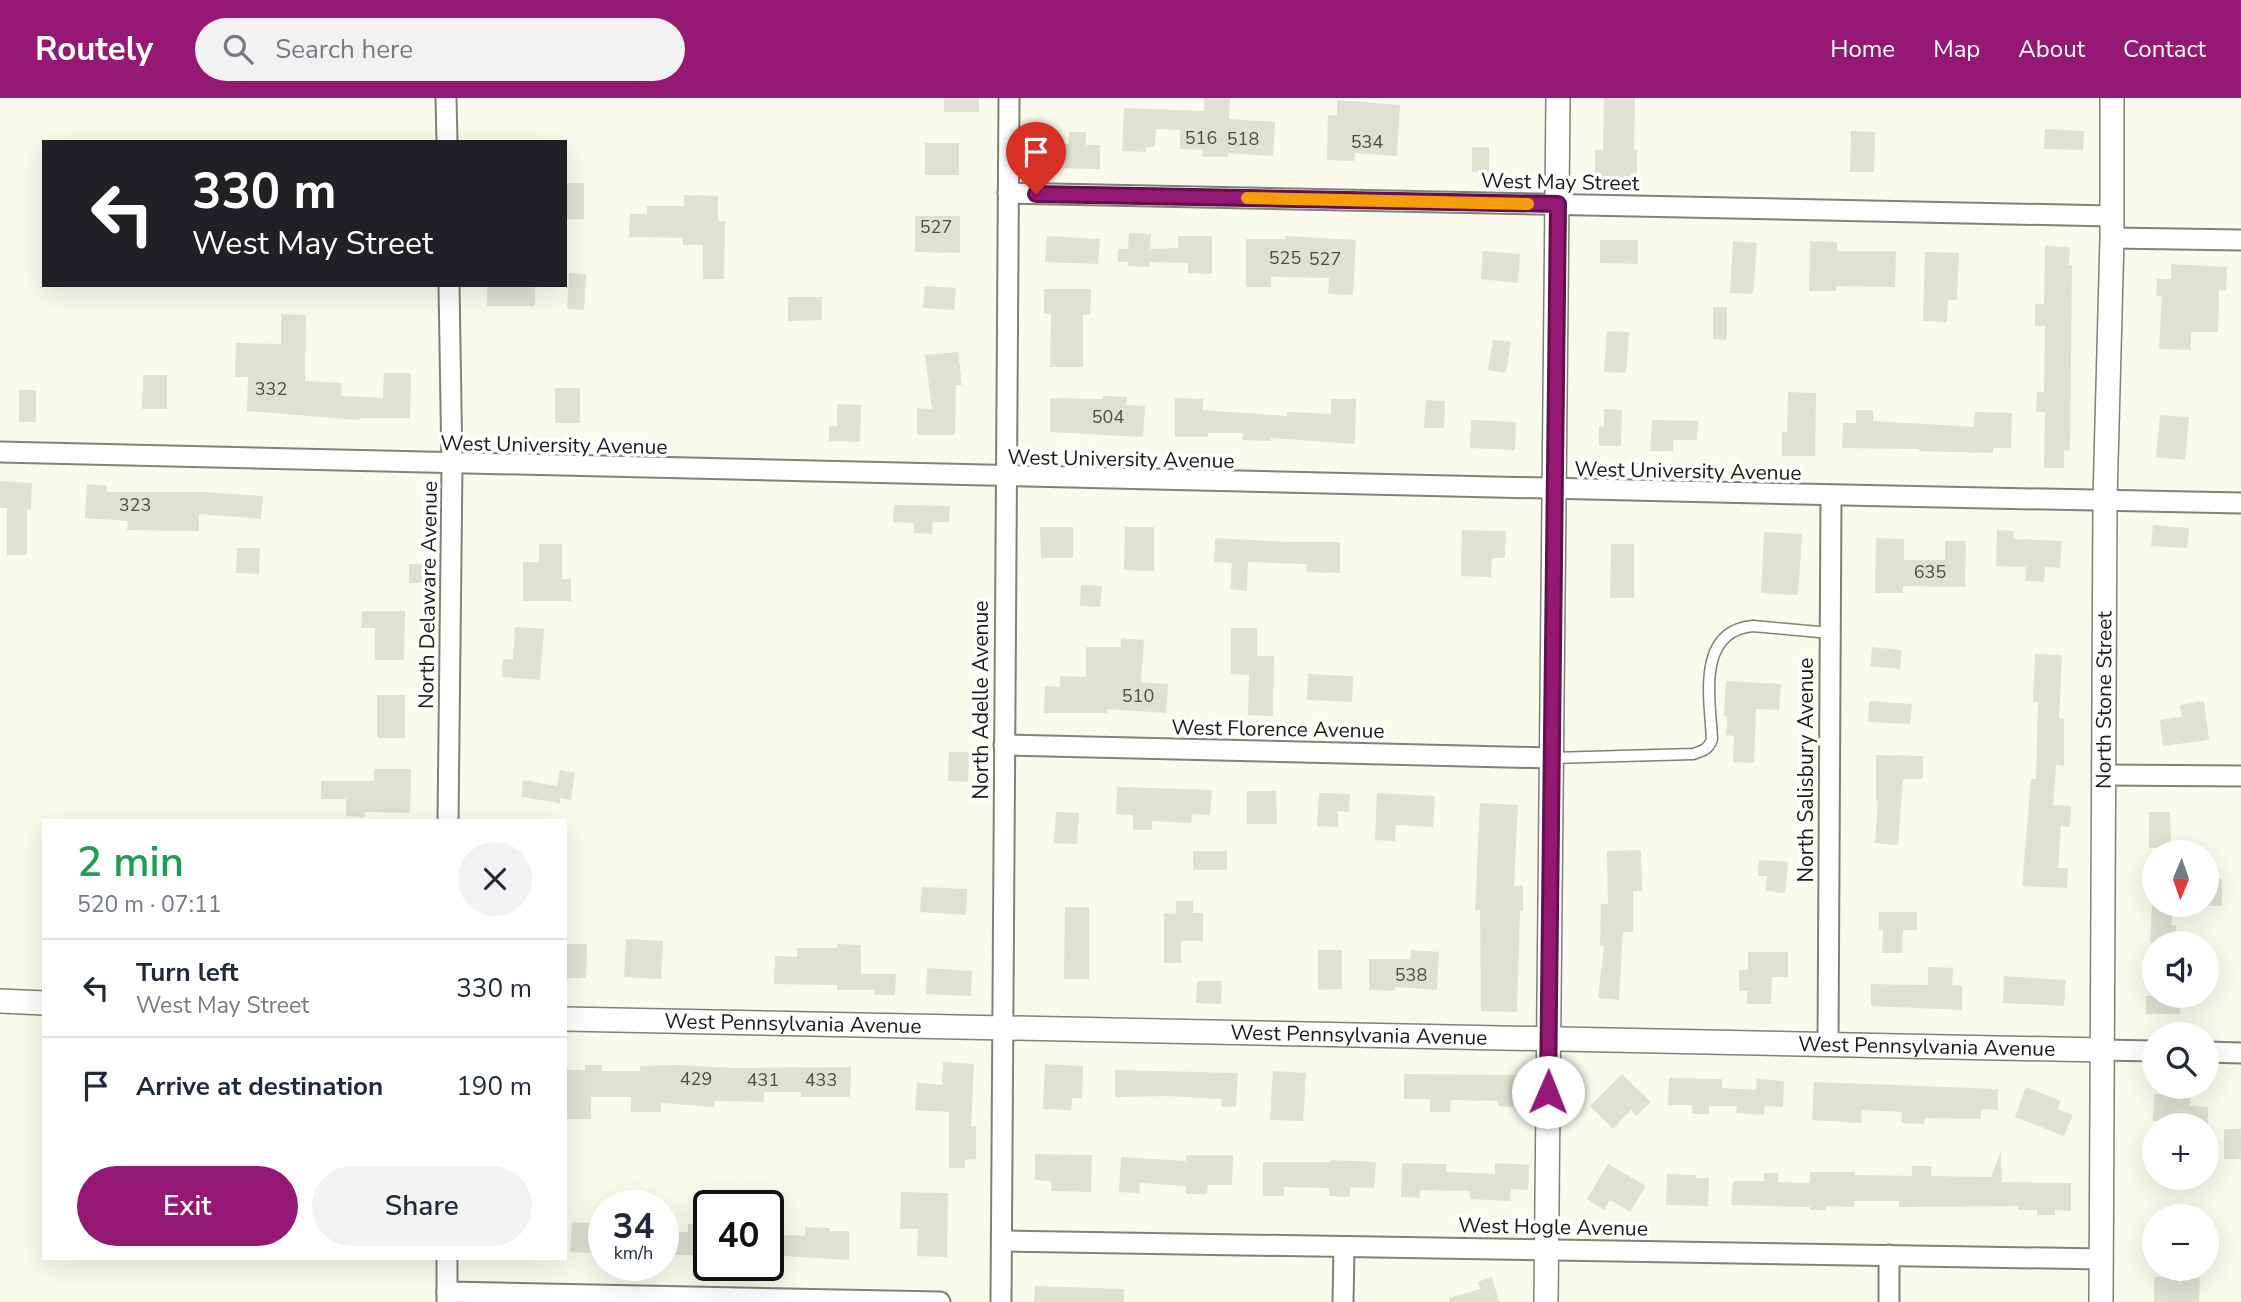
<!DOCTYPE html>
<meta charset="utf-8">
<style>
:root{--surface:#fff;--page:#f2f2f3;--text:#1f2937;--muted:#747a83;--line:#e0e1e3;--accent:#951974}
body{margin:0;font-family:"Nunito Sans",sans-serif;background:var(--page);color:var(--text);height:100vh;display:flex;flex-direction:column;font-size:26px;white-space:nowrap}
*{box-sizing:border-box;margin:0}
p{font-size:23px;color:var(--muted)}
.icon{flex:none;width:38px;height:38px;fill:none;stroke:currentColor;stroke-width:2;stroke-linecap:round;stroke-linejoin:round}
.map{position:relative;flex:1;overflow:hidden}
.drawer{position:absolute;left:42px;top:721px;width:525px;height:441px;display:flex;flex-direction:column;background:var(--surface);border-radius:0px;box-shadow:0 7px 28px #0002}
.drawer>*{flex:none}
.banner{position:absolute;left:42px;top:42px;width:525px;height:147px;border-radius:0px;box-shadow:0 7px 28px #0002;background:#202124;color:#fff;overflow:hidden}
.needle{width:46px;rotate:182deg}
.tools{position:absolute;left:2142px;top:742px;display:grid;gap:14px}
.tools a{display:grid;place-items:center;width:77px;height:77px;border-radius:50%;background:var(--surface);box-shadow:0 7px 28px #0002;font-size:35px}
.speed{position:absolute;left:588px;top:1092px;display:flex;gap:14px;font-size:35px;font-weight:700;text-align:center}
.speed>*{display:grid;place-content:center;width:91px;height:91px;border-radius:50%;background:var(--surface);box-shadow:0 7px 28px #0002;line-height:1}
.speed small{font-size:18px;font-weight:400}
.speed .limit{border:4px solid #111;border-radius:10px;background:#fff;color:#111}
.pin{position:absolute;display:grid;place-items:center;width:60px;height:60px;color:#fff;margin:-72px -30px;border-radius:50% 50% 50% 0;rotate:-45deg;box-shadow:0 0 7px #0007}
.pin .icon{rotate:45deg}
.me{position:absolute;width:77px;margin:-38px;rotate:1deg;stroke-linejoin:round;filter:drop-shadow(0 0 5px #0008)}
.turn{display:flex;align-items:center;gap:24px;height:147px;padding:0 35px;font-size:32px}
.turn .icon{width:91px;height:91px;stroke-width:2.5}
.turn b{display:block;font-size:49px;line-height:60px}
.round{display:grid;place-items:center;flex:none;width:74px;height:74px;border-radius:37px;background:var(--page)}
.head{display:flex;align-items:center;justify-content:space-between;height:119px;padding:0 35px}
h1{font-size:42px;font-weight:600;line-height:52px;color:#1e9e55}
.cta{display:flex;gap:14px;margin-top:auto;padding:14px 35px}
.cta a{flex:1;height:80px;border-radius:42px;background:var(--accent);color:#fff;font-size:28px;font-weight:600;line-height:80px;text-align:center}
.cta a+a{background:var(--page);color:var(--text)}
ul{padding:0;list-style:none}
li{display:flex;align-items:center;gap:21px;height:98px;padding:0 35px;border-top:2px solid var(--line)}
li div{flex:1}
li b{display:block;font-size:26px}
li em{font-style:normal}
header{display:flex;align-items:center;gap:42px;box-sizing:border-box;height:98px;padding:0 35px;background:var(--accent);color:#fff}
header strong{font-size:33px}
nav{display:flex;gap:38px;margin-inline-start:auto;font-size:24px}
.search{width:490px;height:63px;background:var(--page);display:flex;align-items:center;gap:18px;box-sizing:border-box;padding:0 24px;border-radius:38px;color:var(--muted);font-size:26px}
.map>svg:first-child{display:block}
.building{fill:#e0e0d3}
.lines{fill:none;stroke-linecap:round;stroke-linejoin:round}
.service-casing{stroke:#818175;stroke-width:13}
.minor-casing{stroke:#818175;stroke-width:23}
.tertiary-casing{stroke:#818175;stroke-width:26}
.service{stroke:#fff;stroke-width:10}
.minor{stroke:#fff;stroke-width:19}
.tertiary{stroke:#fff;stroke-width:23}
.route-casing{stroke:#61104b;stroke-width:18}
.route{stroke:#951974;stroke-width:12}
.slow{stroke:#f59e0b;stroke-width:12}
.labels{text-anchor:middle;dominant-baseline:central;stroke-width:7;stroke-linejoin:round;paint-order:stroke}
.number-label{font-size:18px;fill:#4c4d46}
.street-label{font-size:21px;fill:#1b1c17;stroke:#fff}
</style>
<header>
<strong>Routely</strong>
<div class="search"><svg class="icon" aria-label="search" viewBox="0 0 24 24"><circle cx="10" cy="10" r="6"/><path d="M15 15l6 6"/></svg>Search here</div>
<nav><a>Home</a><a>Map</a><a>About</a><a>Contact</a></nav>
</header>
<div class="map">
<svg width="2241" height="1204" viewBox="0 0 2241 1204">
<rect width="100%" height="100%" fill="#fafbed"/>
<g class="building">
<rect x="944" y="0" width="35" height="14"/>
<polygon points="1204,0 1230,0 1229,21 1275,24 1273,58 1228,55 1228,59 1202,59 1203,52 1180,51 1180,32 1156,31 1155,49 1146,49 1146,54 1122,53 1124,10 1204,13"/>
<polygon points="1604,0 1635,0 1634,52 1637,52 1637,79 1595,79 1595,52 1603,52"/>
<polygon points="1337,2 1400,7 1397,58 1355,55 1354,63 1327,62 1328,17 1337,17"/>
<polygon points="2045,31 2084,33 2083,52 2044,51"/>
<polygon points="1851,33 1875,34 1874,74 1850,74"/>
<polygon points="1069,34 1086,34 1086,47 1100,47 1100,71 1048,70 1048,46 1069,46"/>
<rect x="925" y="45" width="34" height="32"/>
<rect x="1472" y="49" width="17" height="25"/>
<rect x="566" y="85" width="18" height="36"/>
<polygon points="684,97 718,98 718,123 725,123 724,181 703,181 703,147 683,147 683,140 629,139 630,116 647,116 647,108 684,108"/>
<polygon points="915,118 960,118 960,155 915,154"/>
<polygon points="1129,135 1151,136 1150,151 1178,150 1178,138 1212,138 1212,176 1188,175 1188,165 1150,164 1149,169 1128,168 1128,164 1118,164 1118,151 1128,151"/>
<polygon points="1047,138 1100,141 1098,166 1045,164"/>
<polygon points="1285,138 1356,142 1353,197 1328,196 1329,180 1271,179 1271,189 1246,189 1246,141 1285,141"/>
<polygon points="1600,142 1638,142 1638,166 1600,165"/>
<polygon points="1733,143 1757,145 1753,196 1730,195"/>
<polygon points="1810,143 1837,144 1837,153 1896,153 1895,189 1836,188 1836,193 1809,193"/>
<polygon points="2045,148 2070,149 2069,167 2072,167 2070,353 2064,352 2064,370 2044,370 2045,314 2036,314 2037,294 2044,294 2045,228 2035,228 2035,206 2044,206"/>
<polygon points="1483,153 1520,156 1518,185 1481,181"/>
<polygon points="1925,154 1959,155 1957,202 1948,202 1947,224 1923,223"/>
<polygon points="2171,166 2227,169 2226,193 2219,192 2218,234 2191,234 2191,252 2159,251 2162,198 2156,198 2157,181 2171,181"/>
<polygon points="569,175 586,176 584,212 567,211"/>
<rect x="487" y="187" width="48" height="21"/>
<polygon points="925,188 956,190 954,212 923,210"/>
<polygon points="1044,191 1091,191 1090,217 1083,217 1083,269 1050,269 1051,216 1044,216"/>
<polygon points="788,199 822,199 822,222 788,223"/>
<polygon points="1713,209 1727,209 1727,242 1713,241"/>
<polygon points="281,216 306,217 305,283 342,285 341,298 383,300 384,275 411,275 410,320 360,320 360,322 247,313 248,279 235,279 236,245 281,246"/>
<polygon points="1607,233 1629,234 1626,275 1604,274"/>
<polygon points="1493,242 1511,244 1506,275 1488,272"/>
<polygon points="958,254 962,287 956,287 955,337 917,337 917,310 932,311 925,257"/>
<polygon points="143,277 167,277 167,311 142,311"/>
<rect x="555" y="290" width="25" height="35"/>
<rect x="19" y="292" width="17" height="32"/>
<polygon points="1788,294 1816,295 1815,358 1782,358 1782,334 1787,334"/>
<polygon points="1103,298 1127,299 1126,307 1145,308 1143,339 1050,334 1050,300 1103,301"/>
<polygon points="1175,300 1203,301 1203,312 1287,318 1287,314 1331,316 1331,301 1356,301 1355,346 1271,340 1271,343 1242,342 1243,335 1208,335 1208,339 1175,339"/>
<polygon points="1426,302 1445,303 1444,330 1424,330"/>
<polygon points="837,306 861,307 860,344 829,343 829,328 837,328"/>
<polygon points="1604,311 1622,312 1621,348 1599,348 1599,328 1604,329"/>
<polygon points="1856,312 1873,312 1873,323 1961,328 1974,329 1975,314 2012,315 2011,350 1993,350 1993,355 1919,353 1919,351 1842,350 1843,325 1856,325"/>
<polygon points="2160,317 2189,319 2185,362 2156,359"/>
<polygon points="1471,322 1516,324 1515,352 1470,350"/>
<polygon points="1652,322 1698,323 1697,342 1673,342 1673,353 1650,353"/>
<polygon points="0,383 32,385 31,412 27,411 27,457 7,457 7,410 0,410"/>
<polygon points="87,386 107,388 107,394 202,394 263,398 261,421 199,416 199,433 127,432 128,423 85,420"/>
<polygon points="894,407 950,408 949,424 933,424 932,436 914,435 914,425 893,424"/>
<polygon points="2153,427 2189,430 2187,450 2151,448"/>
<polygon points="1040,429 1073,429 1073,460 1041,460"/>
<polygon points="1125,429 1154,429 1154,473 1124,472"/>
<polygon points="1462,432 1506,433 1505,460 1492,460 1491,479 1461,478"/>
<polygon points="1997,432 2014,433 2013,441 2062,443 2060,470 2045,469 2044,484 2025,483 2026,469 1996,468"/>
<polygon points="1764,434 1802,436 1798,497 1761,495"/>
<polygon points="1215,440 1286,444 1340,444 1340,475 1306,474 1307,466 1248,464 1247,493 1230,491 1232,465 1214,464"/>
<polygon points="1876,440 1904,441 1904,462 1945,462 1945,443 1966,443 1965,489 1903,488 1903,495 1875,495"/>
<polygon points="539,446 562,446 562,481 571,481 571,503 523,503 523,464 539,464"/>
<polygon points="1611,446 1634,446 1634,500 1610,500"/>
<polygon points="237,450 260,450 259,476 236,475"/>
<rect x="409" y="466" width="15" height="19"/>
<polygon points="1081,487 1102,488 1100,509 1080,508"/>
<polygon points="362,513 405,513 404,562 375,562 375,530 361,530"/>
<polygon points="515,529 544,531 540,582 502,579 503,561 513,561"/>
<polygon points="1231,530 1257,530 1257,558 1274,558 1273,618 1248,617 1249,577 1231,576"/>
<polygon points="1121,540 1144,542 1141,584 1168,586 1166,615 1107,611 1107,615 1044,615 1045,588 1060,589 1060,578 1086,579 1086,549 1121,549"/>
<polygon points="1872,549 1902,552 1900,571 1870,568"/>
<polygon points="2035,556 2062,557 2059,620 2064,621 2064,668 2056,667 2053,707 2071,708 2070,729 2061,728 2058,770 2068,770 2067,790 2022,788 2031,681 2036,681 2038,604 2033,604"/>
<polygon points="1308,576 1353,578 1352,604 1307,602"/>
<polygon points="1726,583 1781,586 1779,612 1756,611 1754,665 1733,664 1734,638 1726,637 1727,619 1724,618"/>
<rect x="377" y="597" width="28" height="43"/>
<polygon points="1869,603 1912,606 1910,626 1868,624"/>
<polygon points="2204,603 2209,642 2163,648 2160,622 2182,619 2180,607"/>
<polygon points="949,654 969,654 968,684 948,683"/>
<polygon points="1876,657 1923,658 1923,681 1903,681 1898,747 1875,745 1878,703 1876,703"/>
<polygon points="374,671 411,671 410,715 365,714 365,719 346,718 346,701 321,701 321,683 374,683"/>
<polygon points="560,672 575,675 571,702 560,700 560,705 521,699 523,682 557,688"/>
<polygon points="1117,689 1212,692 1210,717 1192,716 1191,725 1152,723 1152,732 1133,732 1133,717 1116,716"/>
<polygon points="1247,693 1276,693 1277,726 1247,726"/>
<polygon points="1319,695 1350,696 1349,714 1338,713 1338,729 1317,728"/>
<polygon points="1377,695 1435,698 1433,729 1396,727 1395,743 1375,742"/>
<polygon points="1480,705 1518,707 1514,788 1523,788 1523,813 1520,813 1517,914 1481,913 1480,812 1475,812"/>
<polygon points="1056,714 1079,715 1077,746 1054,745"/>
<polygon points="2149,714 2170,714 2171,749 2149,750"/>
<polygon points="1641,752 1642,793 1633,793 1633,834 1623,834 1619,902 1598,900 1604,848 1600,848 1601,806 1608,806 1607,753"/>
<rect x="1193" y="753" width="34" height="19"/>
<polygon points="1759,762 1788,764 1785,795 1766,793 1767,778 1758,778"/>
<rect x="2207" y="781" width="15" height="27"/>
<polygon points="922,789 967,791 966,817 920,814"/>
<polygon points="1176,803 1193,803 1193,815 1203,815 1203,843 1181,843 1181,865 1164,865 1164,815 1176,816"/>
<polygon points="2152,807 2174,807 2171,827 2176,827 2175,845 2150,845"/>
<polygon points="1065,809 1089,809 1089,881 1064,881"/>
<polygon points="1879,814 1917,814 1917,832 1903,832 1902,855 1882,855 1883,832 1879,832"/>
<polygon points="626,841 663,843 661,881 624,879"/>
<polygon points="565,846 587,846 586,880 565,880"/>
<polygon points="837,846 861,847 861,876 896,876 895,897 875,897 875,892 837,892 837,887 774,886 775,858 797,859 797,850 837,850"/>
<polygon points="1318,852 1342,852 1342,891 1318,892"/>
<polygon points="1411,852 1439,854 1437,892 1395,889 1395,893 1369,892 1369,861 1410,861"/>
<polygon points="1748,854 1788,854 1788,879 1772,879 1771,906 1747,906 1747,893 1739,893 1739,872 1748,872"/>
<polygon points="1928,869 1953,870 1952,887 1962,888 1962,912 1871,908 1871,886 1928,887"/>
<polygon points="927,870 972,873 971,898 926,896"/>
<polygon points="2004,878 2066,882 2064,908 2003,905"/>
<polygon points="1197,883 1222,883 1221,906 1196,905"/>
<rect x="2146" y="898" width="34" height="18"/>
<polygon points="943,964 974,966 971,1028 976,1028 976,1061 965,1062 965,1070 949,1070 949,1014 915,1012 917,985 942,987"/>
<polygon points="1045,966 1083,968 1082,1000 1072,1000 1071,1012 1043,1011"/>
<polygon points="585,967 602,967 602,973 640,973 640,968 680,967 734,970 851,969 850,999 801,999 801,994 764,994 764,1004 714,1003 714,1009 661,1005 661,1014 631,1014 631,999 591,999 591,1021 565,1021 565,972 585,972"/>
<polygon points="1115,972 1238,975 1236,1009 1221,1008 1222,1001 1168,998 1115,999"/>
<polygon points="1273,973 1306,975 1303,1023 1270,1022"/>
<polygon points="1404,976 1528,977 1528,1004 1513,1004 1513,1009 1498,1008 1498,1003 1451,1002 1450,1014 1430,1014 1430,1001 1404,1001"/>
<polygon points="1622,976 1651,1004 1636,1018 1631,1012 1613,1031 1590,1008"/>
<polygon points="1669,980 1722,981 1722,990 1756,992 1757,981 1784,983 1783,1009 1765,1008 1764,1017 1736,1015 1737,1008 1709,1008 1709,1016 1692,1016 1692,1007 1668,1007"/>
<polygon points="1814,984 1998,991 1998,1012 1981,1011 1981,1021 1925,1020 1924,1026 1901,1025 1902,1014 1862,1012 1861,1025 1812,1022"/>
<polygon points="2026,989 2061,1003 2057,1011 2073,1017 2064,1038 2015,1019"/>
<polygon points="2154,996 2191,997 2190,1008 2208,1009 2208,1027 2176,1027 2176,1024 2153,1023"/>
<rect x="2224" y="1031" width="17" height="30"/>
<polygon points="2001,1053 2002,1084 2071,1085 2071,1113 2055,1112 2055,1117 2037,1117 2037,1112 2018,1112 2018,1108 1899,1109 1899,1103 1854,1103 1854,1109 1826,1108 1826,1112 1810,1112 1810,1109 1731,1107 1733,1083 1764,1083 1764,1075 1778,1075 1778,1084 1810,1085 1810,1074 1855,1074 1855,1077 1912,1078 1912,1068 1932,1068 1931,1078 1991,1079"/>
<polygon points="1035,1056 1092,1057 1091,1094 1051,1093 1051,1083 1035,1082"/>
<polygon points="1186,1057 1233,1057 1232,1087 1208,1087 1207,1096 1186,1096 1186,1088 1140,1085 1139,1095 1119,1094 1121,1059 1186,1063"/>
<polygon points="1331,1062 1376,1064 1374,1090 1350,1089 1350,1099 1329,1098 1329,1090 1284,1089 1284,1098 1263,1098 1263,1064 1331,1064"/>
<polygon points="1402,1065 1446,1066 1446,1074 1495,1076 1495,1065 1529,1067 1528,1092 1511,1091 1510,1103 1470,1101 1470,1093 1420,1092 1420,1100 1401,1099"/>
<polygon points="1608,1066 1646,1088 1630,1114 1610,1102 1604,1112 1587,1101"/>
<polygon points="1667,1076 1696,1077 1696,1080 1709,1080 1708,1108 1666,1107"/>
<polygon points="901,1094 948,1095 947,1159 917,1158 918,1131 900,1131"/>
<polygon points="572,1124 604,1126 604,1156 570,1154"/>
<polygon points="688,1126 709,1126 709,1157 663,1157 663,1134 688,1134"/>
<polygon points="805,1129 830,1130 830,1133 849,1133 849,1162 768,1157 768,1136 805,1138"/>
<polygon points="1492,1179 1499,1204 1449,1204 1449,1200 1480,1191 1477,1184"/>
<polygon points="2154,1179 2200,1180 2199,1204 2154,1204"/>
<polygon points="1035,1188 1124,1191 1124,1204 1034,1204"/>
</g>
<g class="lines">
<g class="service-casing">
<path id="service" d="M 1551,660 L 1693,656 C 1703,653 1709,651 1712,641 C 1710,601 1696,533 1753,528 L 1830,535"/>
</g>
<g class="minor-casing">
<g id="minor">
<polyline points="446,0 447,44"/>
<polyline points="1008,95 2111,118"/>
<polyline points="2112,140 2241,142"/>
<path d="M 0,354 C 747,377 1494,390 2241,405"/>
<polyline points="1004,647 1551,660"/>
<polyline points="2104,677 2241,678"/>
<polyline points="448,723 452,368 449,187"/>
<polyline points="1828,946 1831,398"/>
<polyline points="2101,952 2154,953"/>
<polyline points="2207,954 2241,955"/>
<polyline points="1003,1143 2102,1161"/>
<polyline points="447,1194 940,1204"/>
<polyline points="447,1204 447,1160"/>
<polyline points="1001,1204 1009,0"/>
<polyline points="1343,1204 1344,1149"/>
<polyline points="1889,1204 1889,1157"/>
</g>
</g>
<g class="tertiary-casing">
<g id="tertiary">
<polyline points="0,903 44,905"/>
<path id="s1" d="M 565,921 L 2101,952"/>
<polyline points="1546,1204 1558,0"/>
<path id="s2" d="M 2101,1204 L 2105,402 L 2112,140 L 2112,0"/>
</g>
</g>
<use href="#service" class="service"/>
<use href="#minor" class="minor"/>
<use href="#tertiary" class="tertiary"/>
</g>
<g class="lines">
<g class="route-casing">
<polyline id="route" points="1036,96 1558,106 1548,994"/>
</g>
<use href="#route" class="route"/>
<polyline class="slow" points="1247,100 1528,106"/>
</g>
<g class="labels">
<g class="number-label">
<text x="1201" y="40">516</text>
<text x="1243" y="41">518</text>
<text x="1367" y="44">534</text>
<text x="936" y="129">527</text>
<text x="1285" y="160">525</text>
<text x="1325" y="161">527</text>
<text x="271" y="291">332</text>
<text x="1108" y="319">504</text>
<text x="135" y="407">323</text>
<text x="1930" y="474">635</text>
<text x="1138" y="598">510</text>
<text x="1411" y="877">538</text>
<text x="696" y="981">429</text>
<text x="763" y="982">431</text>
<text x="821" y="982">433</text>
</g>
<g class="street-label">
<text transform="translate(1560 84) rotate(1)">West May Street</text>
<text transform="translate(554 347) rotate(1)">West University Avenue</text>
<text transform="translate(1121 361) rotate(1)">West University Avenue</text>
<text transform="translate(1688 373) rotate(1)">West University Avenue</text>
<text transform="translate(428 497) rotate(-89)">North Delaware Avenue</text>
<text transform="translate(981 602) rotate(-90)">North Adelle Avenue</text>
<text stroke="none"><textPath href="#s2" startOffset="602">North Stone Street</textPath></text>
<text transform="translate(1278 631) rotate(1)">West Florence Avenue</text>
<text transform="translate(1806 672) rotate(-90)">North Salisbury Avenue</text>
<text stroke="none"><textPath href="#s1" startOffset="228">West Pennsylvania Avenue</textPath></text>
<text stroke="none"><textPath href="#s1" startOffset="794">West Pennsylvania Avenue</textPath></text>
<text stroke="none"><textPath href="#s1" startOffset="1362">West Pennsylvania Avenue</textPath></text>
<text transform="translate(1553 1129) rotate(1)">West Hogle Avenue</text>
</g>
</g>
</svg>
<div class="tools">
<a><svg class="needle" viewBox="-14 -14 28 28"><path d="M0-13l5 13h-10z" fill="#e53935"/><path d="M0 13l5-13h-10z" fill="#747a83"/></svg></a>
<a><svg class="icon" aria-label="sound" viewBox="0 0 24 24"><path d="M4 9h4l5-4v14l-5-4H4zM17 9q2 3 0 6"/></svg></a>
<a><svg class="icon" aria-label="search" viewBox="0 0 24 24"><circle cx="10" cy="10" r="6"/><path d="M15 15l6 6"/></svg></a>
<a>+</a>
<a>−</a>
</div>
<div class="speed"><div>34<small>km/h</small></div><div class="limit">40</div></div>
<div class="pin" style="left:1036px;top:96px;background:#d93025"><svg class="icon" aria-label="arrive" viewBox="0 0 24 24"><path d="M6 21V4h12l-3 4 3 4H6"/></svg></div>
<svg class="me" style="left:1548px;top:994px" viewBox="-20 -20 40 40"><circle r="19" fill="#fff"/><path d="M0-13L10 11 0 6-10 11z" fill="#951974"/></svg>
<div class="banner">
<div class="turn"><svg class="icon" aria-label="left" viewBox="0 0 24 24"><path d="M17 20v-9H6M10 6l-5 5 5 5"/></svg><div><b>330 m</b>West May Street</div></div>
</div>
<section class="drawer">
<div class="head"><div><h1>2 min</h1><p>520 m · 07:11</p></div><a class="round"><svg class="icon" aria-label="close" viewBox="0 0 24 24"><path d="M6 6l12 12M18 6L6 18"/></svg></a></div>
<ul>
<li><svg class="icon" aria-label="left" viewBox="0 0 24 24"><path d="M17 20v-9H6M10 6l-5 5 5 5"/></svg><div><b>Turn left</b><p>West May Street</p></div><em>330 m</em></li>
<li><svg class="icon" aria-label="arrive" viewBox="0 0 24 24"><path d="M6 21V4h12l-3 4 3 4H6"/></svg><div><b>Arrive at destination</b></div><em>190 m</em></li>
</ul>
<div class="cta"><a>Exit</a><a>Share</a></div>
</section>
</div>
